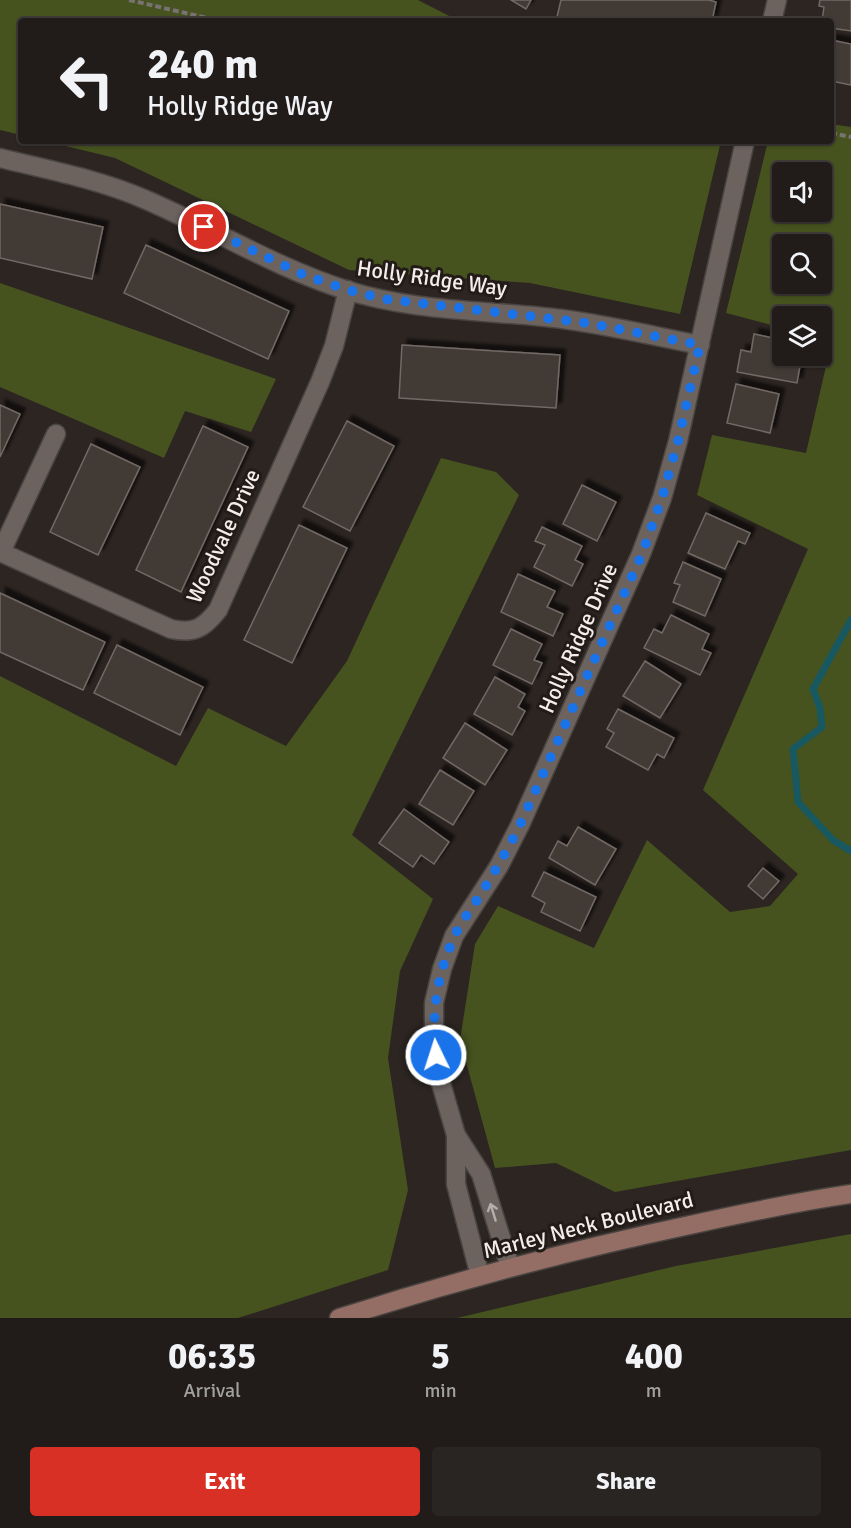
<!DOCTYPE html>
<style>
:root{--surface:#211c1a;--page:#292523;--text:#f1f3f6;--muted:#a2a1a2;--line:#3e3a39;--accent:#d93025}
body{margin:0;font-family:Signika,sans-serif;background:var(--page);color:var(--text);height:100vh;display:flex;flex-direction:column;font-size:22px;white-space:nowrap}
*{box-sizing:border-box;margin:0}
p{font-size:20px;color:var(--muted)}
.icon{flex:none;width:33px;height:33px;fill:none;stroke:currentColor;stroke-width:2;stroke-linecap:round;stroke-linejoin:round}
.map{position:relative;height:1318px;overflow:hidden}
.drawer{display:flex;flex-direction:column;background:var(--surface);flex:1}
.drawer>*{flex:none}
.hud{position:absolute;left:18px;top:18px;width:816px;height:126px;border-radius:6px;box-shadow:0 2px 4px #0004,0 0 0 2px var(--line);background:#211c1a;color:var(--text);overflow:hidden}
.fabs{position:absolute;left:772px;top:162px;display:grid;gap:12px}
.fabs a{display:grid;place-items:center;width:60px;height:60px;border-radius:6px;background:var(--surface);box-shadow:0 2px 4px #0004,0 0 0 2px var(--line);font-size:30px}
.pin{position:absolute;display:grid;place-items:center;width:51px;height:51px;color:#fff;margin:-26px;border:3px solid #fff;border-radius:50%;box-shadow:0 2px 6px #0007}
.me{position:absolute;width:66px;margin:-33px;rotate:356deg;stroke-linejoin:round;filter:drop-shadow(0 0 4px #0008)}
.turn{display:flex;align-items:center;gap:21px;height:126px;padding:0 30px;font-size:27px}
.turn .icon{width:78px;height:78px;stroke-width:2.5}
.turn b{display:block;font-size:42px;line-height:51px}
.eta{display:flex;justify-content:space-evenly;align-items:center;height:102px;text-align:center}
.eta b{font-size:36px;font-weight:700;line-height:42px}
.button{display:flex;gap:12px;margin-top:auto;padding:12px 30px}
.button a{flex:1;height:69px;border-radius:6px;background:var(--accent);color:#fff;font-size:24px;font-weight:700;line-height:69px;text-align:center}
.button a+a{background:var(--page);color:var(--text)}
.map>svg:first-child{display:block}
.green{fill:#46531f;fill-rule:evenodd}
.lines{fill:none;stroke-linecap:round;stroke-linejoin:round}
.stream{stroke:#185860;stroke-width:7}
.building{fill:#423a36;stroke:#726965;stroke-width:1.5;filter:url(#shadow)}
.street-casing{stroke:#4a4441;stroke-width:21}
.secondary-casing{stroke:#4a4441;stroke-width:21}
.path{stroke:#787270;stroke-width:4;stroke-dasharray:6 3;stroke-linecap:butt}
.street{stroke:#6c635f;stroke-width:18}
.secondary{stroke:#946e64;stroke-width:18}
.oneway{stroke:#b6afad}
.route{stroke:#1a73e8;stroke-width:10;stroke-dasharray:0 18}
.labels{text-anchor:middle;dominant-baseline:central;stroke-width:6;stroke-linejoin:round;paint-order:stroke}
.street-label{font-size:22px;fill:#f3eeec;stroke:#221b18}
</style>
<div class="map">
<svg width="851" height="1318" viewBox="0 0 851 1318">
<defs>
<filter id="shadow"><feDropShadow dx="5.5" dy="-5.5" stdDeviation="1.5" flood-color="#0009"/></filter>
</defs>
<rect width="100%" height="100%" fill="#2c2522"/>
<g class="green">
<polygon points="0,0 418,0 459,21 21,21 21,135 0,130"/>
<path d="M 831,124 L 851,127 L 851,1150 L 615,1192 L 556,1163 L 495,1168 L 460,1040 L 475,944 L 498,906 L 594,948 L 647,840 L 730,912 L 770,906 L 798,874 L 703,790 L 808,549 L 697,495 L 712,435 L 806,453 L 832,340 L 822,337 L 822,316 L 783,316 L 783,328 L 726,313 L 768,141 L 831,141 ZM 783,172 L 822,172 L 822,212 L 783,212 ZM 783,244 L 822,244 L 822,284 L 783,284 Z"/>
<polygon points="45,141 721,141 680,314 530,283 349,270 115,158"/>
<polygon points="0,283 276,379 251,432 185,411 164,458 0,387"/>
<polygon points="441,458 496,472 519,495 352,835 433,899 400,971 388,1058 408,1190 388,1270 238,1318 0,1318 0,676 176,766 208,708 286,746 347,661"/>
<polygon points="851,1234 851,1318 457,1318 676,1266"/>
</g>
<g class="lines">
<polyline class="stream" points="851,620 813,689 820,708 822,727 793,749 798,802 833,840 851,851"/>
</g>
<g class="building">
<polygon points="511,0 531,0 526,9"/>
<polygon points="561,0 709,0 716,2 712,21 572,21 557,17"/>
<polygon points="820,0 851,0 851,31 831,28 831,21 822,21 824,7 819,6"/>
<polygon points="831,40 851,44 851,85 831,81"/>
<polygon points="0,204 103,227 92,279 0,258"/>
<polygon points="146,245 289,311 268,359 124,293"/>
<polygon points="754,334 783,340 783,356 795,356 795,359 801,360 797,383 737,372 741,350 751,352"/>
<polygon points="402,345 560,355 556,408 399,398"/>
<polygon points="736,384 779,394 770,433 727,423"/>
<polygon points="0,405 20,414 0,457"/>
<polygon points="347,421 394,446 350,531 303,507"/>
<polygon points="203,426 248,447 181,592 136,570"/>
<polygon points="91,444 140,467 98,555 50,532"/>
<polygon points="582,485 616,502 597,541 563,524"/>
<polygon points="706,513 750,533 745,544 738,541 725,569 688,553"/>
<polygon points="299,525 347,548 292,663 244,640"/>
<polygon points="542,527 582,546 575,560 583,564 572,586 534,567 545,545 535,541"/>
<polygon points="683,562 721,579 705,616 673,602 680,585 674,583"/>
<polygon points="518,574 555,591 547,607 563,614 553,636 501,612"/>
<polygon points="0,593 105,642 83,690 0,652"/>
<polygon points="671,615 709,634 702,649 711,653 700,675 644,648 654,629 662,633"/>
<polygon points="511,629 542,644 534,660 542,663 532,684 493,665"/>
<polygon points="117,645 203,687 180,735 94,693"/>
<polygon points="645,661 681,684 660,718 623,696"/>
<polygon points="495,677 525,694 518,707 525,711 512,735 474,714"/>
<polygon points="618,709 674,738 664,758 657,754 648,770 606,747 614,733 607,729"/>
<polygon points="465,723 507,750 485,785 443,758"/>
<polygon points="440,770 474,791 453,825 419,804"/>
<polygon points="404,809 449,842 434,864 421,855 413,867 379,843"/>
<polygon points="578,827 616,849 595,885 549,858 558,841 567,846"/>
<polygon points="763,868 779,881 763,899 748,886"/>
<polygon points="544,872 596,897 580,931 541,912 545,903 532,896"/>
</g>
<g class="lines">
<g class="street-casing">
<g id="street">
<polyline points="772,21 777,0"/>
<path d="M 0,158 C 48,170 98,179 144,199 C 212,228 276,268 346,290 C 415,312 490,310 562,319 C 608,325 654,336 700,345"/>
<path d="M 0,552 L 171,629 C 194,634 204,628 218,610 L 320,382 L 334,346 L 348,290"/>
<polyline points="1,552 56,434"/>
<polyline points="456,1135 456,1184 480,1276"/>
<polyline points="510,1267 481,1174 456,1135 438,1073 434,1038 434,1003 442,969 454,936 499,866 520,825 641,554 662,498 678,441 745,141"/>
</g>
</g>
<g class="secondary-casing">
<path id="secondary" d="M 339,1318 C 455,1281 572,1250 690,1225 C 744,1213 797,1202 851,1194"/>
</g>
<g class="path">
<polyline points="129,0 220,21"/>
<polyline points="831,133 851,137"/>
</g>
<use href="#street" class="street"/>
<use href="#secondary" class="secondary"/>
</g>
<defs><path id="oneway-shaft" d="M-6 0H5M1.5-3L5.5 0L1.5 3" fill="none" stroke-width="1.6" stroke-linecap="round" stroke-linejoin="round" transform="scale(1.5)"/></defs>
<use class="oneway" href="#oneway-shaft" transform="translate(493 1212) rotate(-107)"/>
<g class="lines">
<path class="route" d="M 204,227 L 304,275 L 348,290 L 384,299 L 587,323 L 700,345 L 678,441 L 662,498 L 642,554 L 520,825 C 508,849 495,871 481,894 C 472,908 461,922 454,937 C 437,975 431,1015 436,1055"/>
</g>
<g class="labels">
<g class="street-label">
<text transform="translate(432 278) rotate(8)">Holly Ridge Way</text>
<text transform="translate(223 536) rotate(-65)">Woodvale Drive</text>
<text transform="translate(578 638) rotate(-66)">Holly Ridge Drive</text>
<text transform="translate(588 1225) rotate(-14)">Marley Neck Boulevard</text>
</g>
</g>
</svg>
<div class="fabs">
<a><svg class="icon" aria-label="sound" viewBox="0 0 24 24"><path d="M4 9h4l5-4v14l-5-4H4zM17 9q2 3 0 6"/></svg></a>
<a><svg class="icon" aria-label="search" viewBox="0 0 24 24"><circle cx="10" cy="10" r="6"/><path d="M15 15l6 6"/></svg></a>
<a><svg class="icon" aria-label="layers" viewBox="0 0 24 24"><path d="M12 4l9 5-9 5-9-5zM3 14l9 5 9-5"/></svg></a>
</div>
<div class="pin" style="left:204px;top:227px;background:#d93025"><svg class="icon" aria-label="arrive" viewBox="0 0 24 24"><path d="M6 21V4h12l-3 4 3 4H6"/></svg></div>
<svg class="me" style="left:436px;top:1055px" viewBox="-20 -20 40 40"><circle r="17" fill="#1a73e8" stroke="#fff" stroke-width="3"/><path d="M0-11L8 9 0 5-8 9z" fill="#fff"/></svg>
<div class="hud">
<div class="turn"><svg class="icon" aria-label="left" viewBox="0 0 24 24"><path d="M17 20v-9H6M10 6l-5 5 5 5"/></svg><div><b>240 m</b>Holly Ridge Way</div></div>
</div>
</div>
<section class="drawer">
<div class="eta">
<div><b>06:35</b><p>Arrival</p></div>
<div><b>5</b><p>min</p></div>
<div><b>400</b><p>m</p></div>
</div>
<div class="button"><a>Exit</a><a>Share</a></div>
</section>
